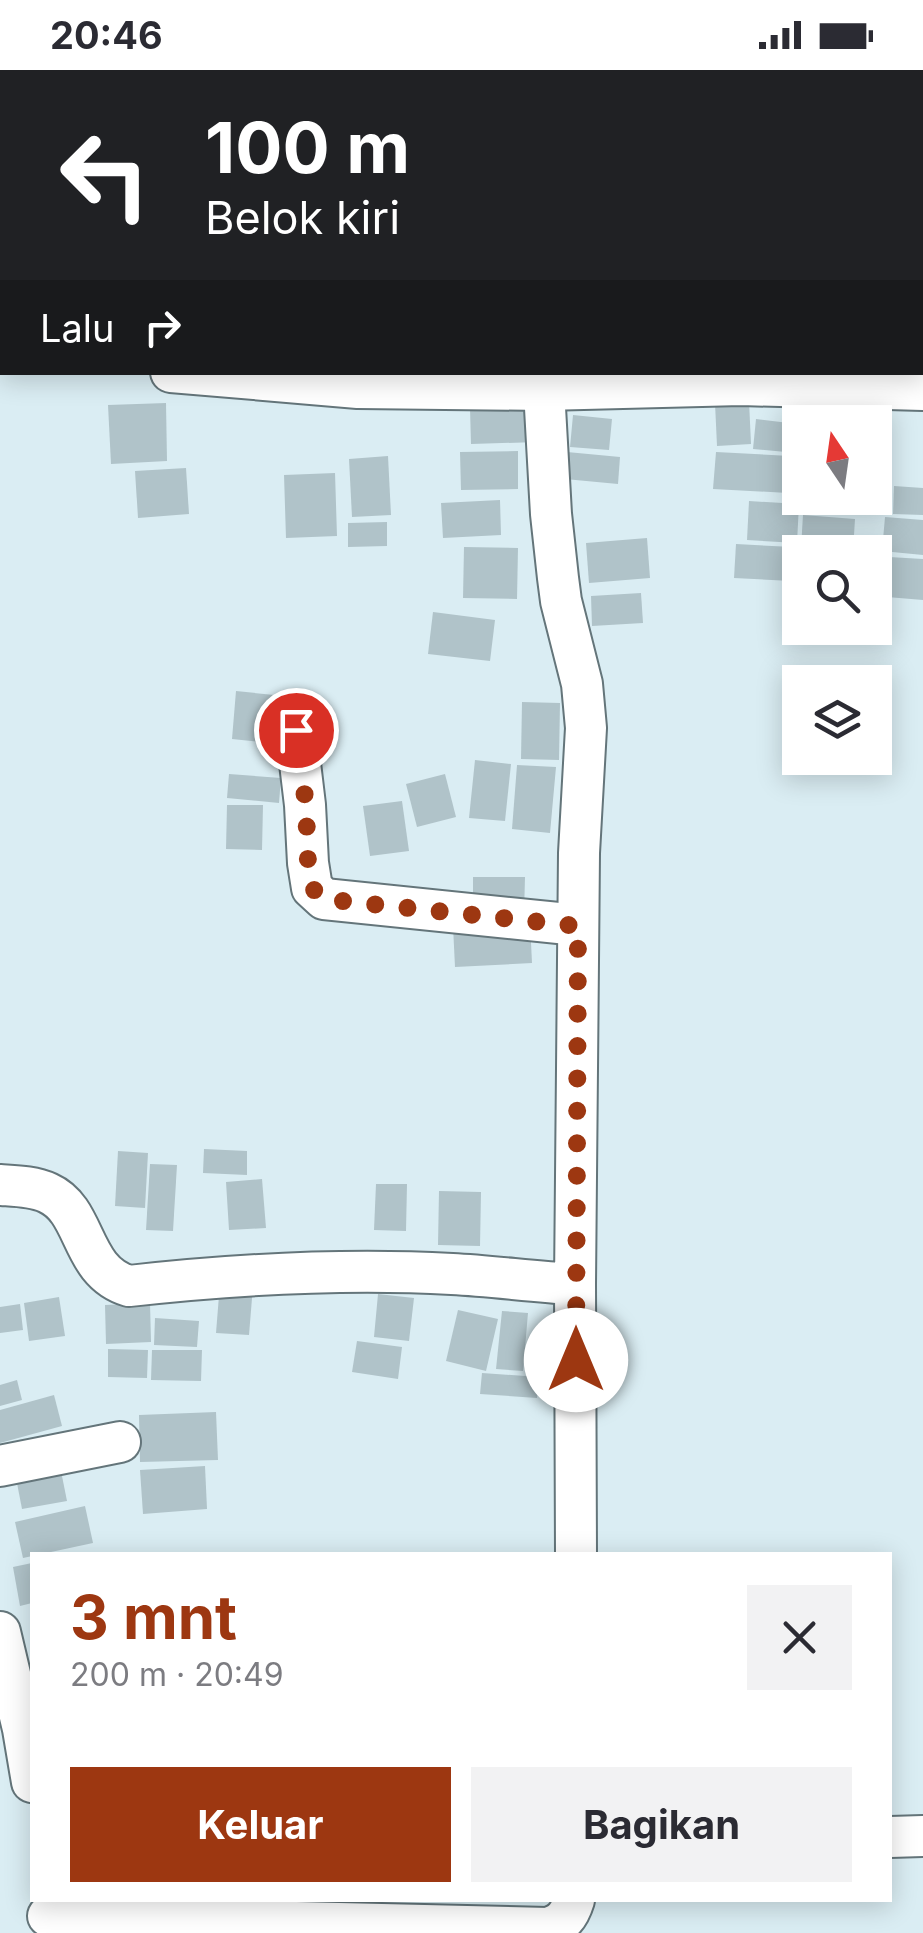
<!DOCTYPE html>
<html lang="id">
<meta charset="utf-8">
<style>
:root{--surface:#fff;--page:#f2f2f3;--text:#2b2b33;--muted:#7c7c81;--accent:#9d3711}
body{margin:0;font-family:Inter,sans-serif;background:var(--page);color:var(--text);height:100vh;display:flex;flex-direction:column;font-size:38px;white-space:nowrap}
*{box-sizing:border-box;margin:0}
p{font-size:32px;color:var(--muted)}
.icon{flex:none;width:55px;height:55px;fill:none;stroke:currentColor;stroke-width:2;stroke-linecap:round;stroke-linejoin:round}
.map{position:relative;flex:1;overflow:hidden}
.sheet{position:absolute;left:30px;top:1482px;width:862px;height:350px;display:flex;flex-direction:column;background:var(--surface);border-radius:0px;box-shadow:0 5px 25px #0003}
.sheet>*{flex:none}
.banner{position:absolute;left:0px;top:0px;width:925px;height:305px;box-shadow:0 5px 25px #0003;background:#202124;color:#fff;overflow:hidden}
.needle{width:65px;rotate:347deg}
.tools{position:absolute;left:782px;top:335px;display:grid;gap:20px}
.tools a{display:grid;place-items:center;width:110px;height:110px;border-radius:0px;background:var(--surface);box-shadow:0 5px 25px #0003;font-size:50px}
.pin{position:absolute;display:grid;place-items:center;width:85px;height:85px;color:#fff;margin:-42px;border:5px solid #fff;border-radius:50%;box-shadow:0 2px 10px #0007}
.me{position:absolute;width:110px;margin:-55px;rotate:0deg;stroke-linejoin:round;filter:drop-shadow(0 0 8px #0008)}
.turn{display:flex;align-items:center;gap:35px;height:210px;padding:0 40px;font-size:45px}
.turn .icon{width:130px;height:130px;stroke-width:2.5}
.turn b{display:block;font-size:70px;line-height:85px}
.then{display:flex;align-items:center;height:95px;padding:0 40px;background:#0003;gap:20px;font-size:38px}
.round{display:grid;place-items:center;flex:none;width:105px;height:105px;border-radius:0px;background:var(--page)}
.head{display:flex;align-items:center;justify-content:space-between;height:170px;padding:0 40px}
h1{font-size:60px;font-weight:700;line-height:75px;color:var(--accent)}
.primary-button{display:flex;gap:20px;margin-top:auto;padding:20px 40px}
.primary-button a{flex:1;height:115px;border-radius:0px;background:var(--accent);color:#fff;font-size:40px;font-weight:700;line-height:115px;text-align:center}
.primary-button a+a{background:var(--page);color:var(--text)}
.status{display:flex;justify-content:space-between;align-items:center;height:70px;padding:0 50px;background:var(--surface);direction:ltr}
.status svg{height:28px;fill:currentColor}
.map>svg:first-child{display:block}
.building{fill:#b0c3c9}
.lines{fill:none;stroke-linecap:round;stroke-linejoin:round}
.minor-casing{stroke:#64757a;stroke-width:44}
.minor{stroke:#fff;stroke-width:40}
.route{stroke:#9d3711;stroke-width:18;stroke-dasharray:0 32.4}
</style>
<div class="status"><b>20:46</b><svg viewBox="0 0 49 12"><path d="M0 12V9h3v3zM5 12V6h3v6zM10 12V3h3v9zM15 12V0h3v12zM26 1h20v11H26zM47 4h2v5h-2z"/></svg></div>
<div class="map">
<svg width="923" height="1863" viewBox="0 0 923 1863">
<rect width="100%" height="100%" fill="#daedf3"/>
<g class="building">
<polygon points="749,331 751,374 717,376 715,333"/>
<polygon points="166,333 167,391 111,394 108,335"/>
<polygon points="537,337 537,372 471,374 470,338"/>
<polygon points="573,345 612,349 609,380 570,377"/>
<polygon points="756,349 789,353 786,382 753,379"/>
<polygon points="518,381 518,419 461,420 460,382"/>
<polygon points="567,382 620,387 618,414 565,409"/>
<polygon points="716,382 790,386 788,423 713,419"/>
<polygon points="388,386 391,445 352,447 349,389"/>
<polygon points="186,398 189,444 138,448 135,401"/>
<polygon points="335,403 337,466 286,468 284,405"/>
<polygon points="894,416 923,418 923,445 893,444"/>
<polygon points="500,430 501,465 443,468 441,433"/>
<polygon points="749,431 799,434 797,473 747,470"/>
<polygon points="803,445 855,449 853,481 801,478"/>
<polygon points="885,447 923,450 923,485 882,481"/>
<polygon points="387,452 387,476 348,477 348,453"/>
<polygon points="647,468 650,508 589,513 586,473"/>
<polygon points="736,474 792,477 791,511 734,508"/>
<polygon points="464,477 518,478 517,529 463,528"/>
<polygon points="889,487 923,489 923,530 887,527"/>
<polygon points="875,492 886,494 882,526 875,526"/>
<polygon points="641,523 643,553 592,556 591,526"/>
<polygon points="433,542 495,550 490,591 428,584"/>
<polygon points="236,621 274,625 269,673 232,669"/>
<polygon points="522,632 560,633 559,690 521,689"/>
<polygon points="475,690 511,694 505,751 469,748"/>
<polygon points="517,695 556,697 550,763 512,759"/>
<polygon points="229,704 281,708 279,733 227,728"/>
<polygon points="445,704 456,747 417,757 406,714"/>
<polygon points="402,731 409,781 370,786 363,736"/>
<polygon points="227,735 263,735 262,780 226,779"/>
<polygon points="473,807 525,807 524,844 473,844"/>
<polygon points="530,852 532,893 455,897 453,856"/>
<polygon points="204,1079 247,1081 247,1105 203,1103"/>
<polygon points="118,1081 148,1083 145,1138 115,1136"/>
<polygon points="150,1094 177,1095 173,1161 146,1160"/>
<polygon points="262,1109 266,1158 229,1160 226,1112"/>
<polygon points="376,1114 407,1114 406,1161 374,1160"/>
<polygon points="439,1121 481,1122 480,1176 438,1175"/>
<polygon points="220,1213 253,1216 249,1265 216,1263"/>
<polygon points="378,1224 414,1228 409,1271 374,1267"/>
<polygon points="59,1227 65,1266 29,1271 24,1233"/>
<polygon points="150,1233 151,1272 106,1274 105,1235"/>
<polygon points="20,1234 23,1260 0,1263 0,1237"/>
<polygon points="458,1240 498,1249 486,1301 446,1291"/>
<polygon points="502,1241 528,1243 523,1301 496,1299"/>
<polygon points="155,1248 199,1251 197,1277 154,1275"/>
<polygon points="357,1271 402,1277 398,1309 352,1302"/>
<polygon points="108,1279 148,1280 147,1308 108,1307"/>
<polygon points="152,1280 202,1280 201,1311 151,1310"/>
<polygon points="482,1303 539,1307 537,1328 480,1324"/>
<polygon points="17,1310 22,1330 0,1336 0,1315"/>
<polygon points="54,1325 62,1356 0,1373 0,1340"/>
<polygon points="216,1342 218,1390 140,1392 139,1345"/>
<polygon points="205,1396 207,1439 143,1444 140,1400"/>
<polygon points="61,1401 67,1431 22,1439 16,1408"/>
<polygon points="85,1436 93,1473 23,1488 15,1452"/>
<polygon points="32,1493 32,1533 20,1536 13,1497"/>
</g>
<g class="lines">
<g class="minor-casing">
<g id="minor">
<polyline points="0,265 2,265"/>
<polyline points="544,320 741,315 923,320"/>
<polyline points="296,660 305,735 308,793 312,818 324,829 578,855"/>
<path d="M 0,1115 C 15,1116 33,1116 48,1123 C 88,1141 79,1201 129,1216 C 237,1204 344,1198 452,1204 C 493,1206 534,1212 575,1214 L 579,783 L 586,658 L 582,614 L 561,531 L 558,508 L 551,444 L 544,320 L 358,318 L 171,302"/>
<polyline points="575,1214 576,1485"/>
<polyline points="0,1396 120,1372"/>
<polyline points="0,1562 23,1659 32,1712"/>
<polyline points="890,1767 923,1766"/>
<path d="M 48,1846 L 548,1858 C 563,1853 569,1846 574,1830"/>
</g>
</g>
<use href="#minor" class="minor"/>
</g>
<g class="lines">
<polyline class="route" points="296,660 306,735 308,793 312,818 324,829 578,856 576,1290"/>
</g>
</svg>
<div class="tools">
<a><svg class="needle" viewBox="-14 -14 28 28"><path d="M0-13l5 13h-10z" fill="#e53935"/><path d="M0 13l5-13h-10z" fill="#7c7c81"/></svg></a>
<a><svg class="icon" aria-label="search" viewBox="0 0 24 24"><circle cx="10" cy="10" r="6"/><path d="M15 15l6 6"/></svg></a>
<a><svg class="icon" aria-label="layers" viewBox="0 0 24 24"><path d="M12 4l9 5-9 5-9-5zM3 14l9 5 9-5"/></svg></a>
</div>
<div class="pin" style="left:296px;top:660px;background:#d93025"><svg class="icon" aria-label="arrive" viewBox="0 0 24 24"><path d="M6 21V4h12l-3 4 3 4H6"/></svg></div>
<svg class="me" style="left:576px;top:1290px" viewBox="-20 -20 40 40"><circle r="19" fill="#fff"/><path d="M0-13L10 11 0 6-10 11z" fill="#9d3711"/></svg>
<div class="banner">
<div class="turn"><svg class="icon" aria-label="left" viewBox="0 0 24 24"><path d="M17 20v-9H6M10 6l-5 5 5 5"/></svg><div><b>100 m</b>Belok kiri</div></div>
<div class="then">Lalu<svg class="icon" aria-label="right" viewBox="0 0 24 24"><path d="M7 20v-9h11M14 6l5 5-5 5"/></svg></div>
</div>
<section class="sheet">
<div class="head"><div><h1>3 mnt</h1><p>200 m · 20:49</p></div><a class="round"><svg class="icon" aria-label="close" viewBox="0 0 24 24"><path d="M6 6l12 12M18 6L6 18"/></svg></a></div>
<div class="primary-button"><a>Keluar</a><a>Bagikan</a></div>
</section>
</div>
